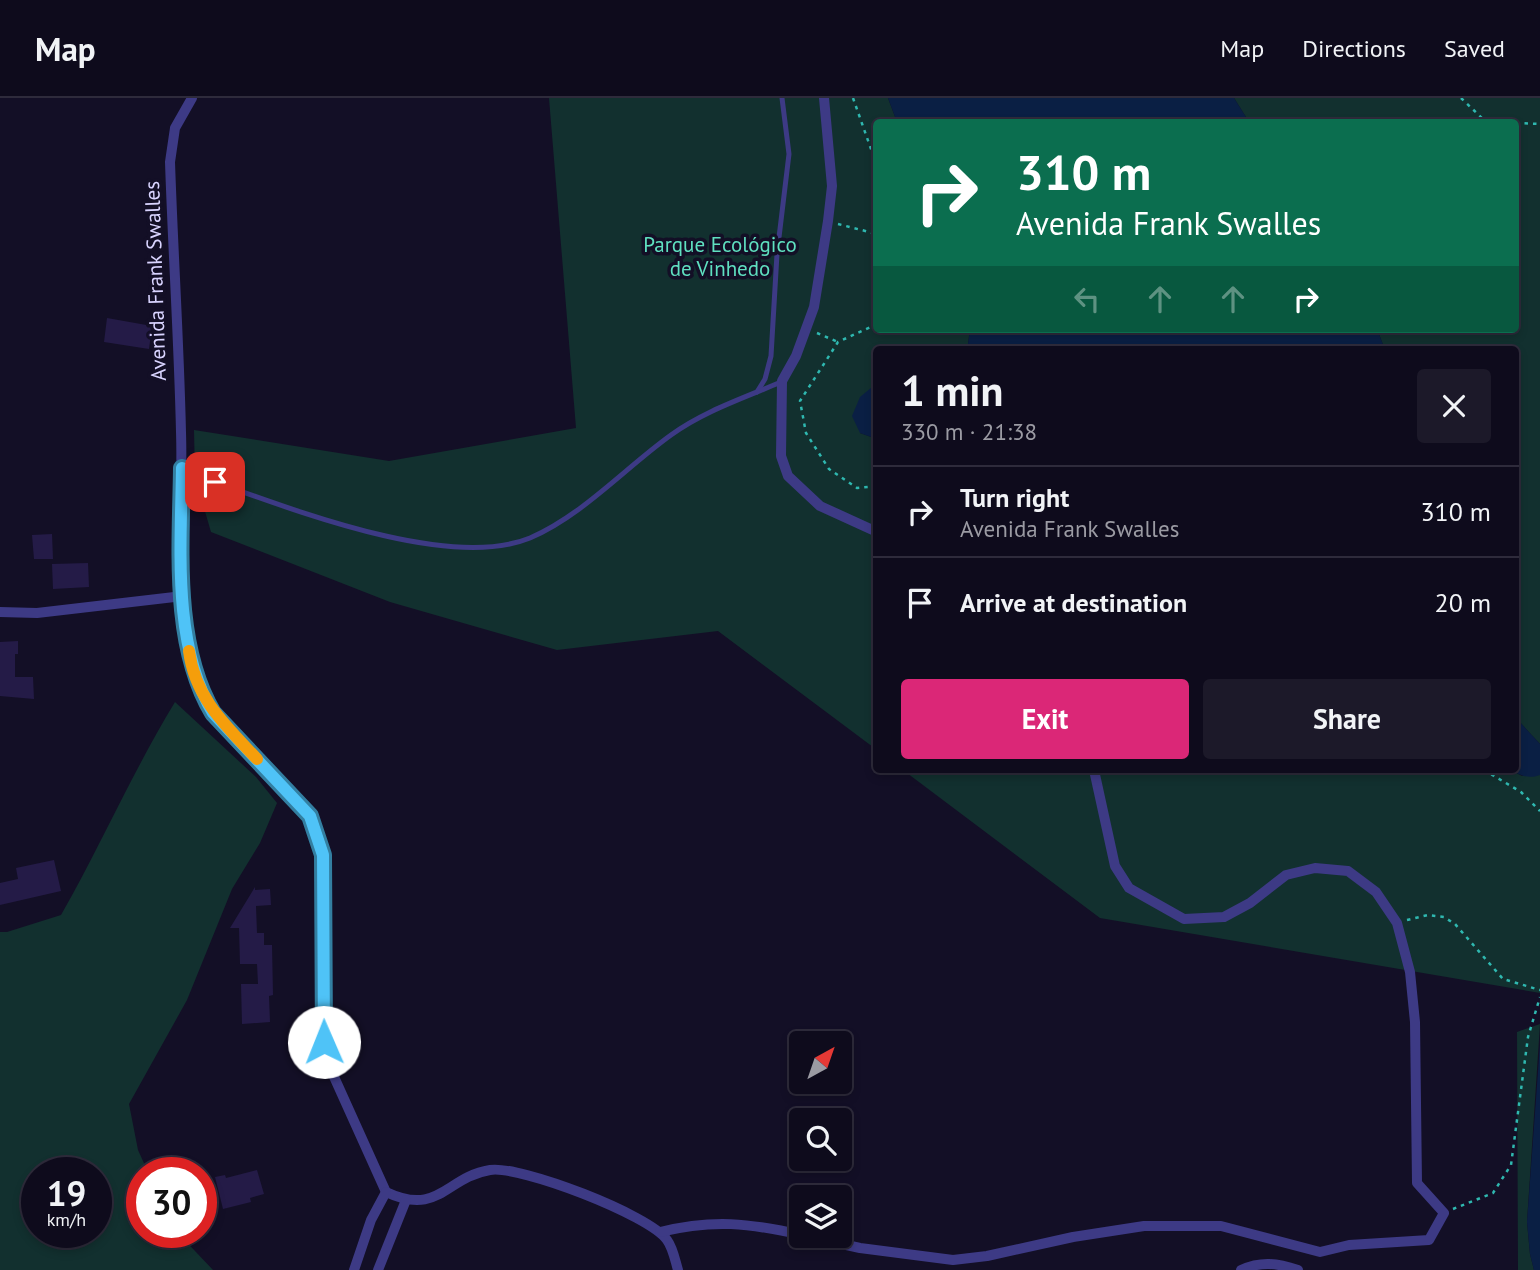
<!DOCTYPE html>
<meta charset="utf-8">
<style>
:root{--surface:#0e0b1c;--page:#1c1929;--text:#f1f3f6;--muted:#9b9ba3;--line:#2e2b3b;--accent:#db2777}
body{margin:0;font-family:"PT Sans",sans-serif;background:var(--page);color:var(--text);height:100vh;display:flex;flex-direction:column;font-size:26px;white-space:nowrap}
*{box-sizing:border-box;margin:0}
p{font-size:23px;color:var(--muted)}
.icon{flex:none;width:38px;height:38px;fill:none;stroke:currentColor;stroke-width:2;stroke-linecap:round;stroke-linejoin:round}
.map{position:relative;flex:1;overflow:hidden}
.details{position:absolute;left:873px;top:248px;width:646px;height:427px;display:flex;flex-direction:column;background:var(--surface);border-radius:7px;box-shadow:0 4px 10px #0003,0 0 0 2px var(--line)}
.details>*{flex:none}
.top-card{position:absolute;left:873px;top:21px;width:646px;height:214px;border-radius:7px;box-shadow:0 4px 10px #0003,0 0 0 2px var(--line);background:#0b6e4f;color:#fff;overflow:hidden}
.needle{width:46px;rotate:40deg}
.controls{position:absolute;left:789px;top:933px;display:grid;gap:14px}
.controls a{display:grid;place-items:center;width:63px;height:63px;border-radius:7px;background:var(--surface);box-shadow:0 4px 10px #0003,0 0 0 2px var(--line);font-size:35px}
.speed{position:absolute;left:21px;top:1059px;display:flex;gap:14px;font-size:35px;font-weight:700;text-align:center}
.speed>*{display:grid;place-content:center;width:91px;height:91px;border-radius:50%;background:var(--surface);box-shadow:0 4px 10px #0003,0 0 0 2px var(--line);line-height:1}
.speed small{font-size:18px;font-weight:400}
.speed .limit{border:10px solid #d22;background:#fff;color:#111}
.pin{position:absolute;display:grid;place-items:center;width:60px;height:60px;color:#fff;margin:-30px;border-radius:14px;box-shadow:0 4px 10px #0006}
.me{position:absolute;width:77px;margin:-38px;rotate:359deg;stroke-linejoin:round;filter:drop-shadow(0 0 5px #0008)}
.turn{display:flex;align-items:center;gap:24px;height:147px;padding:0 28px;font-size:32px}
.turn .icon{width:91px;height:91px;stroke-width:2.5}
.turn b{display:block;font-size:49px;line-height:60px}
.lanes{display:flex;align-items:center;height:66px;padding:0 28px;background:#0003;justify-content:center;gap:35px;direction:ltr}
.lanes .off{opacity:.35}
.round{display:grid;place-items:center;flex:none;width:74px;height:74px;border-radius:7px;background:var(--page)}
.summary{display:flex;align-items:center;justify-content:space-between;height:119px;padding:0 28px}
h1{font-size:42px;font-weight:600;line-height:52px}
.button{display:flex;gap:14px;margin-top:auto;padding:14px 28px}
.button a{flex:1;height:80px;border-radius:7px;background:var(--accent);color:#fff;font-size:28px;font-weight:600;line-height:80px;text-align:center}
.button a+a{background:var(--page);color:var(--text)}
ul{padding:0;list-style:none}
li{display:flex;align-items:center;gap:21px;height:91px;padding:0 28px;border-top:2px solid var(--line)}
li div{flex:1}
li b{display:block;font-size:26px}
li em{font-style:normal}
header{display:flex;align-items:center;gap:42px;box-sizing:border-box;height:98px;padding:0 35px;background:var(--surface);border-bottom:2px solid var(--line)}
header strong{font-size:33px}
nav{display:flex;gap:38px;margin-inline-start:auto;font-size:24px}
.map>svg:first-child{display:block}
.green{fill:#12302f;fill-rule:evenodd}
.water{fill:#0a1f44}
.building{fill:#241b47}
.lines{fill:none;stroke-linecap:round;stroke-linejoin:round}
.path{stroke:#2fb8b0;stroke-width:2.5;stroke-dasharray:3.5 5;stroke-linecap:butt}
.service{stroke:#3d3a85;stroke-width:5}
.minor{stroke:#3d3a85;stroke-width:10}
.route-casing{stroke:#337fa1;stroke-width:18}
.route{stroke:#4fc3f7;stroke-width:12}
.slow{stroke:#f59e0b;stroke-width:12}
.labels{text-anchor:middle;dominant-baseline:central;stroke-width:7;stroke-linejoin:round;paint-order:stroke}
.park-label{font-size:21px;fill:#5fe0c0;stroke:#130f26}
.street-label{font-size:21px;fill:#d9d4ff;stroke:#130f26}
</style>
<header>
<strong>Map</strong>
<nav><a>Map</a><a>Directions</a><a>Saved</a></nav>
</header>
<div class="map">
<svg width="1540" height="1172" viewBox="0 0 1540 1172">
<rect width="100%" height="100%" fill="#130f26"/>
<g class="green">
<polygon points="549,0 888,0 897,24 877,24 877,231 970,231 968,246 959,252 877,252 877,285 860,335 877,341 877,652 718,533 557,552 390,504 211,434 195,379 194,332 389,363 576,330"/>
<polygon points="1234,0 1540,0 1540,646 1516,620 1516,252 1385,252 1377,231 1516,231 1516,24 1249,24"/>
<path d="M 175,604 L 256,679 L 277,705 L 260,745 L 232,791 L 187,902 L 129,1006 L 138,1052 L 148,1074 L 142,1074 L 142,1134 L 177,1134 L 213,1172 L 0,1172 L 0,834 L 7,834 L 61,817 C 101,747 133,673 175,604 ZM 96,1074 L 96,1134 L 37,1134 L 37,1074 Z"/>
<polygon points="1540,670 1540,895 1100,820 903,672 1511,672 1522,678"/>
<polygon points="1540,926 1527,1124 1530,1156 1534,1172 1518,1172 1517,934"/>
</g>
<g class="water">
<polygon points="888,0 1234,0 1249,24 897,24"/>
<polygon points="970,231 1377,231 1385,252 959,252 968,246"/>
<polygon points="877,285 877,341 860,335 852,318 860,299"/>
<path d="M 1516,620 L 1540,646 L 1540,677 C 1529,681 1521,678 1511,672 L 1516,672 Z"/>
<polygon points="1540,946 1540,1172 1534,1172 1530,1156 1527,1124"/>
</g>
<g class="building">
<polygon points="107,220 152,228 149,251 104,244"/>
<polygon points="52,436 53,461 34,461 32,437"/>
<polygon points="88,465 89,489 53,491 52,466"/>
<polygon points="18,543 18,556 15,556 15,579 33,579 34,601 0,598 0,544"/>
<polygon points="54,762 61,793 0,807 0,785 18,781 16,770"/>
<polygon points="255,789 255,792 270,791 271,807 256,808 257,835 264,835 264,847 272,847 273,897 269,898 270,924 242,926 241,886 258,886 257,866 240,866 239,830 230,830"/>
<polygon points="257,1072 264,1096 250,1100 251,1104 223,1111 215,1079 225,1077 226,1080"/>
</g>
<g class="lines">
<g class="path">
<polyline points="853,0 877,68"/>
<polyline points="1461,0 1486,24 1502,24"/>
<polyline points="1516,25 1540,26"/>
<polyline points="838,126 877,136"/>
<polyline points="877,226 838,244 800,303 806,335 829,371 857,390 877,388"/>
<polyline points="817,235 838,244"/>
<polyline points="1484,672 1521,694 1540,713"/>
<polyline points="1407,822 1428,817 1444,819 1455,826 1503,881 1540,892"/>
<polyline points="1453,1111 1493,1095 1511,1067 1528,939 1540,899"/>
</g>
<g class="service">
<polyline points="757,294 765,281 771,258 777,156 789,56 782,0"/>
<path d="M 201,379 C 284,408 447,474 530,440 C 583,417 625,370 671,337 C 704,313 744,300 781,284"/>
</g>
<g class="minor">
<path d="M 192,0 L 175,30 L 170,64 C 173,154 179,244 181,334 C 184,420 168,540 213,615 L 310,717 L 320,741 L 323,757 L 326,961 L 386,1094"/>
<polyline points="824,0 832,88 828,123 814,209 796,258 782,283 781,358 788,378 820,408 877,434"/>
<polyline points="182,370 201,379"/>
<polyline points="0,514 37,515 183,498"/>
<path d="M 386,1094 C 439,1119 446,1079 490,1072 C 520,1067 650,1117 667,1142 C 673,1150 675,1162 678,1172"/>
<path d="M 660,1134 C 713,1121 749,1125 802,1137"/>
<polyline points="806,1138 860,1150 953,1162 987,1158 1073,1139 1144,1128 1221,1128 1320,1154 1349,1147 1429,1142 1444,1115 1417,1085 1415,924 1410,874 1397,825 1376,794 1348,773 1315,770 1286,777 1250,805 1224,819 1184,821 1129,790 1115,768 1094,672"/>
<polyline points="354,1172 371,1122 386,1094"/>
<polyline points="378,1172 406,1102"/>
<path d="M 1241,1172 C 1261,1163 1277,1165 1298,1172"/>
</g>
</g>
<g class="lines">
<g class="route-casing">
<path id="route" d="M 215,384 L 182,370 C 181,448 172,546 213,615 L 310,718 L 323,757 L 324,944"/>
</g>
<use href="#route" class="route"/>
<path class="slow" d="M 189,553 C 195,600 226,628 257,661"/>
</g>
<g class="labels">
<g class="park-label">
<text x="720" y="146">Parque Ecológico<tspan x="720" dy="24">de Vinhedo</tspan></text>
</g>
<g class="street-label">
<text transform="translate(155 183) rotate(-92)">Avenida Frank Swalles</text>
</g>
</g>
</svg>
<div class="controls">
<a><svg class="needle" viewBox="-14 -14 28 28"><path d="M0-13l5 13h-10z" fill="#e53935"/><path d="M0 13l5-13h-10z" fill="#9b9ba3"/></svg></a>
<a><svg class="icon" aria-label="search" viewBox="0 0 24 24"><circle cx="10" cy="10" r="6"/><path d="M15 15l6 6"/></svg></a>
<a><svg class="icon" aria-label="layers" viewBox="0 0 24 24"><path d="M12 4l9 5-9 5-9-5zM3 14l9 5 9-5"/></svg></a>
</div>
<div class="speed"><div>19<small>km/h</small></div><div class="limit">30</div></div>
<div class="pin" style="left:215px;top:384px;background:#d93025"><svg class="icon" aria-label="arrive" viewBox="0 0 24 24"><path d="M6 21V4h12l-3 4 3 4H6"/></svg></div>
<svg class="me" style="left:324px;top:944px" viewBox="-20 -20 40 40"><circle r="19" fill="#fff"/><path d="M0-13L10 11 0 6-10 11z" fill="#4fc3f7"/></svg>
<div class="top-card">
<div class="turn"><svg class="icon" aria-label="right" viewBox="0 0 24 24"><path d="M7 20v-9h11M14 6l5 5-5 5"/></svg><div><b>310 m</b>Avenida Frank Swalles</div></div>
<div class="lanes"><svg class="icon off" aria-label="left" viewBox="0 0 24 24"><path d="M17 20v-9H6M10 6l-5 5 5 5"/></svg><svg class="icon off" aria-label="ahead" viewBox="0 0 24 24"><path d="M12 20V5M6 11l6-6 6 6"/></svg><svg class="icon off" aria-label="ahead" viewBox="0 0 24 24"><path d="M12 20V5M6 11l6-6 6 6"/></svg><svg class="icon" aria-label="right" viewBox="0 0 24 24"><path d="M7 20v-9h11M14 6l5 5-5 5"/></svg></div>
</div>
<section class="details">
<div class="summary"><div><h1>1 min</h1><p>330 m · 21:38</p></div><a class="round"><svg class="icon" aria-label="close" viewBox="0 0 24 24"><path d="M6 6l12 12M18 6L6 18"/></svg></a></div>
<ul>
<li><svg class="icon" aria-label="right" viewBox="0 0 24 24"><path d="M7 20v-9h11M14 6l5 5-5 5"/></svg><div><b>Turn right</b><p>Avenida Frank Swalles</p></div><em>310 m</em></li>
<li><svg class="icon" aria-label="arrive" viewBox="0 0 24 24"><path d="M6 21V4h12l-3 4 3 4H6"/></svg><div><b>Arrive at destination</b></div><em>20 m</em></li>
</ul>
<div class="button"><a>Exit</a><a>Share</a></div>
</section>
</div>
